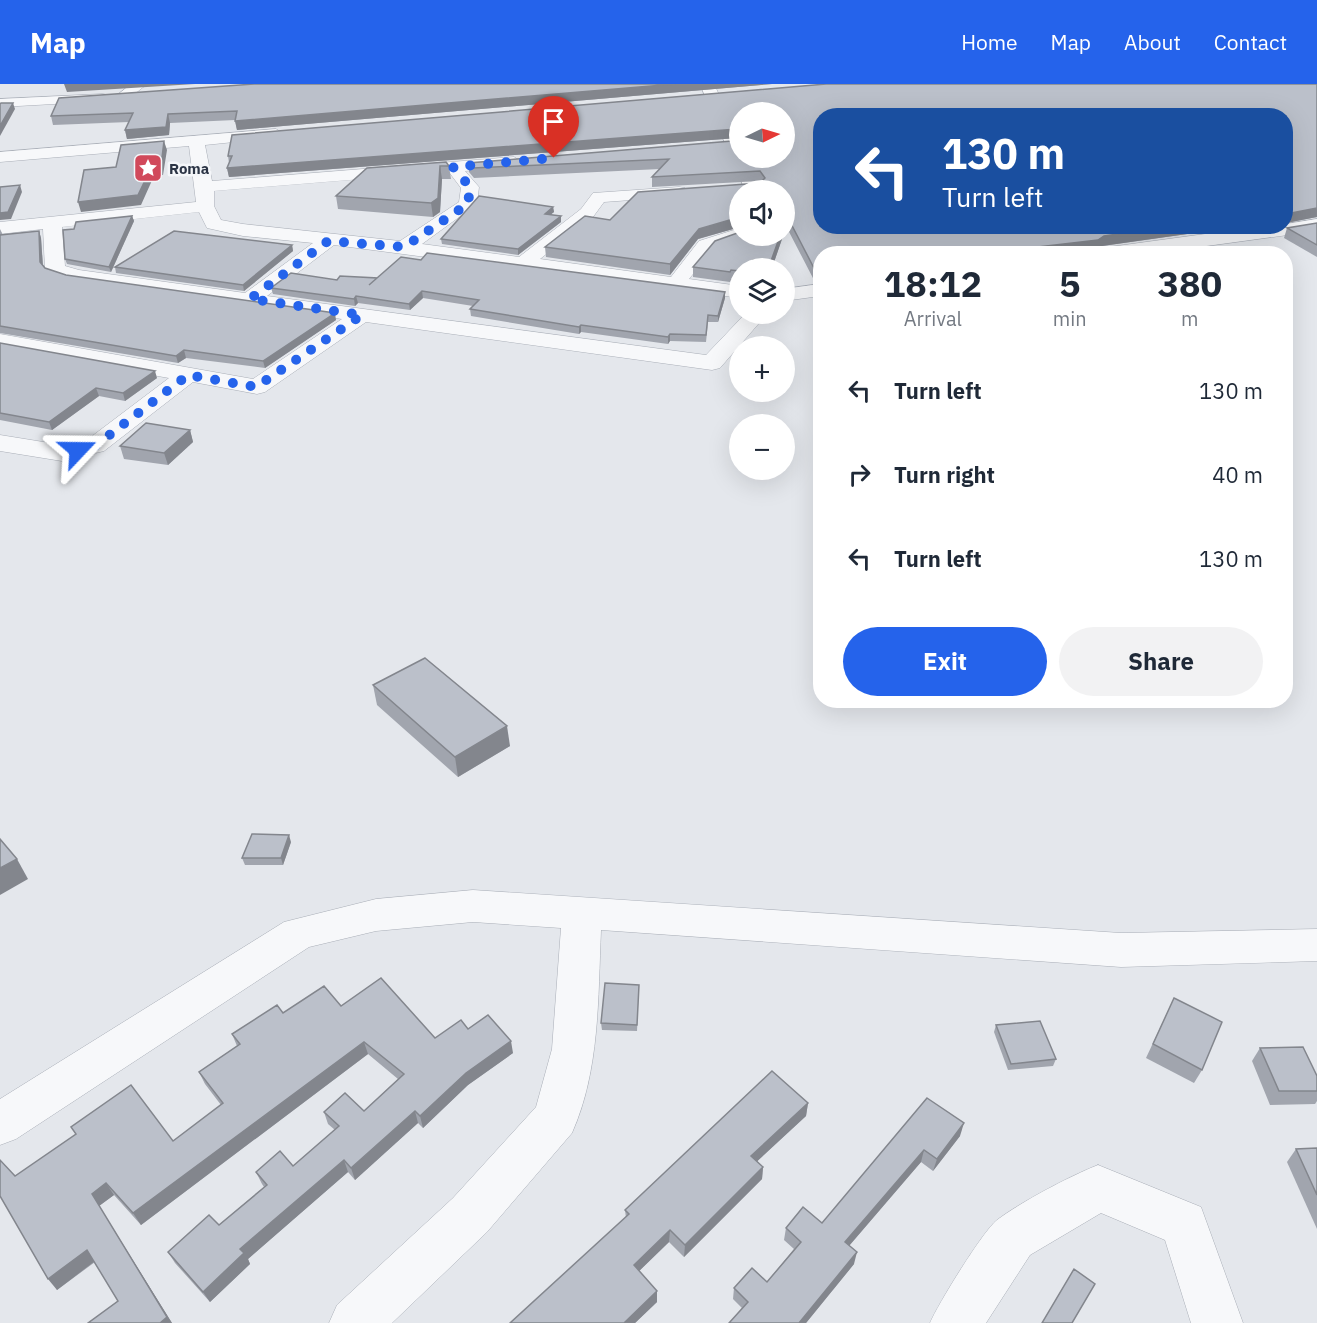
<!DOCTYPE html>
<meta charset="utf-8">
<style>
:root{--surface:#fff;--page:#f2f2f3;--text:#1f2937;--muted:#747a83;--accent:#2563eb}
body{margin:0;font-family:"IBM Plex Sans",sans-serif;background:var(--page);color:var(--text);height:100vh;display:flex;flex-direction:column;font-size:22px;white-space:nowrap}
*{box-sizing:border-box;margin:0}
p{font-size:20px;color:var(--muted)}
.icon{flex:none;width:33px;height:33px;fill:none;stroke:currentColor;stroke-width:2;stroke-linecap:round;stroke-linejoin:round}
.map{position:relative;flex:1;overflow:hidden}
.side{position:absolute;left:813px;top:162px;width:480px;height:462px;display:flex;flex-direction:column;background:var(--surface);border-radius:24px;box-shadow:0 6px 24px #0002}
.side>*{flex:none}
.hud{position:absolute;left:813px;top:24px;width:480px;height:126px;border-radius:24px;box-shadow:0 6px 24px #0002;background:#1a4fa0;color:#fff;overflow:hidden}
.needle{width:39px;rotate:85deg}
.fabs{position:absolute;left:729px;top:18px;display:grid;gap:12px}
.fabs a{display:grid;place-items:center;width:66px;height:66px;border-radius:50%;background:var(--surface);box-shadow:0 6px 24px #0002;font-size:30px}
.pin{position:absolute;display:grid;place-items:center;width:51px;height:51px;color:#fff;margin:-62px -26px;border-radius:50% 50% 50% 0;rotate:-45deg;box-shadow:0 0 6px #0007}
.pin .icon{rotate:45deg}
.me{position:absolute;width:66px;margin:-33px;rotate:67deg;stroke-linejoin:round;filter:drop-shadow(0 0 4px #0008)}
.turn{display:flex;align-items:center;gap:21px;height:126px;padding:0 30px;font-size:27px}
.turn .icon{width:78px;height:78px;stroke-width:2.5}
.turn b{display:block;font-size:42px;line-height:51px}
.eta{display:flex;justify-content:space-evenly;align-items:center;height:102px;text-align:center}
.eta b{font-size:36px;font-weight:700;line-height:42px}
.button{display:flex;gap:12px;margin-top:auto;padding:12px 30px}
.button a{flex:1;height:69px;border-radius:36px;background:var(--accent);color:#fff;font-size:24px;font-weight:700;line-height:69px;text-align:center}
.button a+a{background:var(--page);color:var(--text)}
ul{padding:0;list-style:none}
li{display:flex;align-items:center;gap:18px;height:84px;padding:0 30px}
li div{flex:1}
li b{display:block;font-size:22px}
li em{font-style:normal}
header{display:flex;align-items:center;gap:36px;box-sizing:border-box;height:84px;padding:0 30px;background:var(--accent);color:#fff}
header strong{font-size:28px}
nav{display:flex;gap:33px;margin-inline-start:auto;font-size:21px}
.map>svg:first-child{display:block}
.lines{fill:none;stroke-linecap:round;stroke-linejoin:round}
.minor-casing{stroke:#a9aeb7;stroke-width:1}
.minor{fill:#f7f8fa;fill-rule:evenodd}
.wall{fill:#a1a5ae;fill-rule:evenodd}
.shaded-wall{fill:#83868d}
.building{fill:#bbc0ca;stroke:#83868d;stroke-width:1.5}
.route{stroke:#2563eb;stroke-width:10;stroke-dasharray:0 18}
.labels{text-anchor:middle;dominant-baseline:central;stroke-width:5;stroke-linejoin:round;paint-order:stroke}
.far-poi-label{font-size:15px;font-weight:bold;fill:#2b3445;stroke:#f4f6f9;text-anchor:start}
</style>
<header>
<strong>Map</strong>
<nav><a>Home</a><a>Map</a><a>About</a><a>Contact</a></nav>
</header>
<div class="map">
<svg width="1317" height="1239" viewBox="0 0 1317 1239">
<rect width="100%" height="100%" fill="#e4e7ec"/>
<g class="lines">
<g class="minor-casing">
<g id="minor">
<polygon points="131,0 147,0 127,16 117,16 115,13"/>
<polygon points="700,0 714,0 740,55 740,74 748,74 762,106 745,106"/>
<polygon points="103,10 108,11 110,14 108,17 0,23 0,15"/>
<path d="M 276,45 L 284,50 L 282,53 L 205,61 L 212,97 L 514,73 L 522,78 L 520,82 L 465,87 L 479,103 L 477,120 L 422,160 L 519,173 L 581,125 L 593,109 L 679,103 L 685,104 L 688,108 L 685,112 L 604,118 L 593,133 L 540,175 L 671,193 L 699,157 L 740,144 L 740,152 L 748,152 L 713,165 L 689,195 L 740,202 L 740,214 L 334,161 L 267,212 L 706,271 L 745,230 L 767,230 L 720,284 L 712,286 L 366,238 L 265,308 L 257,310 L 193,298 L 104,367 L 62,377 L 0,367 L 0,351 L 62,361 L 87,356 L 169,294 L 0,264 L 0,250 L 253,295 L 342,235 L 69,196 L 48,189 L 45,185 L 43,145 L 0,150 L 0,138 L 196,118 L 189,62 L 0,78 L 0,68 ZM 449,88 L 461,104 L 459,118 L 400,157 L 243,140 L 221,136 L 214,122 L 214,107 ZM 199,128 L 207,144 L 243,152 L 313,159 L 245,209 L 79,186 L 65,182 L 62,143 Z"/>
<polygon points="1317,135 1317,147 1148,170 1093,170 1102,164 1264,142 1286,142 1286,140"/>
<polygon points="820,200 820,212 784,217 784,205"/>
<path d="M 473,806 L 1121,849 L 1317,845 L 1317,877 L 1121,883 L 601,846 C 598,914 600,986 572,1049 L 487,1148 L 392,1239 L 329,1239 L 337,1221 L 453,1114 L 536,1023 L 552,965 L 561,844 L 473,838 L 376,847 L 309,863 L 16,1055 L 0,1061 L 0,1015 L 284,838 L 376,815 Z"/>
<path d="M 1098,1081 L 1201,1123 L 1243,1239 L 1191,1239 L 1165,1156 L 1101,1129 L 1030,1171 L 986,1239 L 930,1239 C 938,1220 983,1147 997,1136 C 1021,1118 1070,1092 1098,1081 Z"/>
</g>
</g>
<use href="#minor" class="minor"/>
</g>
<g class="wall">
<polygon points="254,0 772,0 237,46 235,36 170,39 169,51 127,55 125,46 129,38 53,41 51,32"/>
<path d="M 826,0 L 1317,0 L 1317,133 L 1286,139 L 1286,32 L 820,32 L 820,142 L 1244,142 L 1102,162 L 1095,166 L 1063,170 L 820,170 L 820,198 L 815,198 L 786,142 L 784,147 L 784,106 L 740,106 L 740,143 L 698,155 L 670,191 L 546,173 L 545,163 L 585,132 L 610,136 L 638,108 L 760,99 L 760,98 L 759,97 L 652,103 L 652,93 L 660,85 L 474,94 L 469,88 L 469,79 L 732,57 L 737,54 L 229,93 L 227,84 L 229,79 L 228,72 L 232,51 ZM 740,28 L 784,28 L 784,74 L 740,74 Z"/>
<polygon points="449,82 451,95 442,95 440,128 433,133 338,125 336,112 367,84"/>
<polygon points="553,123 554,128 550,131 561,138 518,171 442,160 441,155"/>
<polygon points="132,132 134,137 111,188 67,180 65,175"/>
<polygon points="1317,139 1317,173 1284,154 1287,144"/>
<polygon points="0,145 3,151 39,147 41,154 43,181 45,184 66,191 336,236 265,284 186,274 178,279 0,249"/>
<polygon points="783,152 772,184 740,184 740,197 731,196 730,198 693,193 693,183"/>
<polygon points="292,161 293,167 244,207 116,189 115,183"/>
<polygon points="337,196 725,208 725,214 718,238 708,238 706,258 670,257 668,260 581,248 579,250 471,232 470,225 473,222 423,214 410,226 358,219 355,222 273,210 271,204"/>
<polygon points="0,259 157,294 125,317 99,312 52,346 0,336"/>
<polygon points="190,346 193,358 168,381 124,375 120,362"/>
<polygon points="373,601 510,662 458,693 377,621"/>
<polygon points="291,758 283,781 245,781 242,774"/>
<polygon points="639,901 637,947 602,946 601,939"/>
<polygon points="1174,914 1202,986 1194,999 1146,974"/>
<polygon points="341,922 435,954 468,945 513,969 468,1001 423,1044 418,1039 355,1096 348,1088 248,1175 250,1180 210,1218 175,1179 168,1168 219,1141 264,1103 262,1100 256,1088 293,1082 335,1046 328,1040 324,1028 364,1027 398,995 368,970 141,1141 114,1111 99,1122 172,1239 88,1239 118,1217 95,1178 57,1206 15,1092 173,1057 221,1021 205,1000 199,988 237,962 232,950 283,929"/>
<polygon points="996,941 1056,975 1053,982 1008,986 994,948"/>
<polygon points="1260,964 1317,992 1317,1017 1315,1020 1270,1021 1252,977"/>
<polygon points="927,1014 960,1052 933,1087 921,1078 849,1162 854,1180 806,1239 729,1239 742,1224 733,1215 734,1204 767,1198 794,1165 784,1156 786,1144 822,1139"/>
<polygon points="808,1019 806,1032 757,1077 763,1083 762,1095 684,1173 669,1158 639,1187 657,1207 657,1218 635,1239 510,1239 626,1134 625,1126"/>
<polygon points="1317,1064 1317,1145 1287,1078 1296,1065"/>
</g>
<g class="shaded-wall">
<polygon points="64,0 195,0 67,8"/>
<polygon points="675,0 772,0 237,46 235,37"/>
<polygon points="13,19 15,25 0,52 0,42"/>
<polygon points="168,30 170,39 169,51 127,55 125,46"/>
<polygon points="737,45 737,54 229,93 227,84"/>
<polygon points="164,57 167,66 163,91 154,92 141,121 81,128 78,118"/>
<polygon points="440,82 442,95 440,128 433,133 431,119"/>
<polygon points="20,101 22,108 11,135 0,136 0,129"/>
<polygon points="553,123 554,128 545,135 545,130"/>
<polygon points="1317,124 1317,133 1286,139 1286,135 1287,130"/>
<polygon points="132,132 134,137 111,188 109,183"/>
<polygon points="561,132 561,138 518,171 518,165"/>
<polygon points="787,132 786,142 784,147 784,140"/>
<polygon points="740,133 740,143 698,155 670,191 670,180 699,145"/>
<polygon points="1173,142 1244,142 1102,162 1095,166 1063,170 977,170"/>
<polygon points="39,147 41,154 43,185 40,178"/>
<polygon points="780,152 783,152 772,184 771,184 771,177"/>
<polygon points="292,161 293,167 244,207 243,201"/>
<polygon points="753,176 752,184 748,184"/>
<polygon points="820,187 820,198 815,198 816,188"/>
<polygon points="422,207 423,214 410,226 409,220"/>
<polygon points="725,208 725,214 718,238 718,232"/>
<polygon points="356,212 358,219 355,222 354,215"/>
<polygon points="335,229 336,236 265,284 263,277"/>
<polygon points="581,241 581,248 579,250 579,243"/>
<polygon points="670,250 670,257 668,260 668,253"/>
<polygon points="184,266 186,274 178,279 176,272"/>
<polygon points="155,287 157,294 125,317 123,309"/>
<polygon points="96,304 99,312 52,346 49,338"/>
<polygon points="190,346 193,358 168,381 164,369"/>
<polygon points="507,642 510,662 458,693 455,673"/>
<polygon points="289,751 291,758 283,781 281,774"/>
<polygon points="17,775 28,795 0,811 0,784"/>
<polygon points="511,957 513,969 468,1001 423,1044 420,1032 466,989"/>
<polygon points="364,958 368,970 141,1141 133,1129"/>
<polygon points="808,1019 806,1032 750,1084 751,1072"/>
<polygon points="415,1027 418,1039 355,1096 351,1084"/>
<polygon points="964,1039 960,1052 933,1087 937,1075"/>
<polygon points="924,1066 921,1078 842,1170 845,1158"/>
<polygon points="344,1076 348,1088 248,1175 250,1180 210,1218 203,1208 240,1165"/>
<polygon points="763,1083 762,1095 684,1173 685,1161"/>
<polygon points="106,1099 114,1111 99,1122 172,1239 160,1239 92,1110"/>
<polygon points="670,1146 669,1158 634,1192 634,1181"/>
<polygon points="87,1166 95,1177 57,1206 48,1195"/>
<polygon points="857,1168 854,1180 806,1239 799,1239"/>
<polygon points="657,1207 657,1218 635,1239 624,1239"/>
</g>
<g class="building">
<polygon points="254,0 675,0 235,37 237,27 168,30 166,43 125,46 133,29 51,32 59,14"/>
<polygon points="826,0 1317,0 1317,124 1286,130 1286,32 820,32 820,142 1173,142 1104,152 1098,156 977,170 820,170 820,187 816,188 787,132 784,140 784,106 740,106 740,133 699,145 670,180 545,163 585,132 610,136 638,108 760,99 765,94 760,87 652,93 669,75 473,84 469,79 732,57 740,52 740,74 784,74 784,28 740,28 740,49 737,45 227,84 232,72 228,72 232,51"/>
<polygon points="1,19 13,19 0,42 0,20"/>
<polygon points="164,57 161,82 152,82 138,111 78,118 84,86 116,83 121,61"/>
<polygon points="446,78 449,82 440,82 438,114 431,119 336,112 367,84"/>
<polygon points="20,101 8,128 0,129 0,103"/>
<polygon points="479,112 553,123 545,130 561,132 518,165 441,155"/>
<polygon points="132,132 109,183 65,175 63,146 74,145 76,138"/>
<polygon points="1317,139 1317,161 1287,144"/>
<polygon points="39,147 40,178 45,184 66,191 335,229 263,277 184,266 176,272 0,242 0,151"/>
<polygon points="174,147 292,161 243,201 115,183"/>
<polygon points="740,148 740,152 780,152 771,177 753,176 748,184 740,184 740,187 731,186 730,188 693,183 715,157"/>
<polygon points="427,169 725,208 718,232 708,231 706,251 670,250 668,253 581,241 579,243 470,225 479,216 422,207 409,220 356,212 354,215 271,204 291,189 337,196 340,192 377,194 369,201 401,173 421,176"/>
<polygon points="0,259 155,287 123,309 96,304 49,338 0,329"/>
<polygon points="146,339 190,346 164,369 120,362"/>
<polygon points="425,574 507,642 455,673 373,601"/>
<polygon points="252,750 289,751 281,774 242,774"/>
<polygon points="0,755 17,775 0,784"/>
<polygon points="381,894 435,954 461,936 468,945 488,931 511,957 466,989 420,1032 415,1027 351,1084 344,1076 240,1165 244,1169 203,1208 168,1168 209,1131 219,1141 267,1101 256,1088 280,1067 293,1082 339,1042 324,1028 345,1009 364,1027 404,990 364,958 133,1129 106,1099 92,1110 167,1233 160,1239 88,1239 118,1217 87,1166 48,1195 0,1112 0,1076 15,1092 76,1050 71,1043 131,1001 173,1057 223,1019 199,988 240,960 232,950 277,921 283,929 324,902 341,922"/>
<polygon points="605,899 639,901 637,941 601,939"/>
<polygon points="1174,914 1222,938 1202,986 1153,960"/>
<polygon points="1040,937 1056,975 1011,980 996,941"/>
<polygon points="1303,963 1317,992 1317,1007 1279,1007 1260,964"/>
<polygon points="772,987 808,1019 751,1072 763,1083 685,1161 670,1146 634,1181 657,1207 624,1239 510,1239 629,1130 625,1126"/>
<polygon points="927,1014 964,1039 937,1075 924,1066 845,1158 857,1168 799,1239 729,1239 748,1218 734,1204 752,1184 767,1198 801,1158 786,1144 803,1123 822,1139"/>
<polygon points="1317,1064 1317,1111 1296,1065"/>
<polygon points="1074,1185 1095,1200 1072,1239 1042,1239"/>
</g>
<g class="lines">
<polyline class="route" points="78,366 95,362 188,291 256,303 362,231 250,215 328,157 404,163 468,120 470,103 453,83 554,74"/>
</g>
<defs>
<g id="sight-square" transform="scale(1.5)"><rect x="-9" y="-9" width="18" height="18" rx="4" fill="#d1495b" stroke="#f4f6f9"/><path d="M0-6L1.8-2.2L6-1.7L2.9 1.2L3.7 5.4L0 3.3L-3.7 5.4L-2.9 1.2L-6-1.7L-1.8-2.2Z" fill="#fff"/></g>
</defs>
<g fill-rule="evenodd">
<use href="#sight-square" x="148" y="84"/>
</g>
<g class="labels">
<g class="far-poi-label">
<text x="169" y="84">Roma</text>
</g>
</g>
</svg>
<div class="fabs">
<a><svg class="needle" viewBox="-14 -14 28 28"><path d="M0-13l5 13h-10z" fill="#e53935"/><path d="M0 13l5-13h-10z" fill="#747a83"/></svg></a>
<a><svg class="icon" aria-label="sound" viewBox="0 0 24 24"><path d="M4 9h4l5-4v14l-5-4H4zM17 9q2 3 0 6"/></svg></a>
<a><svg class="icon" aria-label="layers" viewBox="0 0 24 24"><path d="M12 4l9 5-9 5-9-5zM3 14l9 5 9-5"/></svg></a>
<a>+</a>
<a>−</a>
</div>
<div class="pin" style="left:554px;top:74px;background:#d93025"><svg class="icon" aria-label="arrive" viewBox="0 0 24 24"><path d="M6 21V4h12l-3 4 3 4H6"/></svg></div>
<svg class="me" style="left:78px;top:366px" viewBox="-20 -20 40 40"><path d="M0-17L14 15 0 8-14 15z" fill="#2563eb" stroke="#fff" stroke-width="4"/></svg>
<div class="hud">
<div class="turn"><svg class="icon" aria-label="left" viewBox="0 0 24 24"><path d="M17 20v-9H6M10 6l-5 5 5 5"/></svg><div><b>130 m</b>Turn left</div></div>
</div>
<section class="side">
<div class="eta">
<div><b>18:12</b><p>Arrival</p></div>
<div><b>5</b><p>min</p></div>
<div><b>380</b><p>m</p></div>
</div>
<ul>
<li><svg class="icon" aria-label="left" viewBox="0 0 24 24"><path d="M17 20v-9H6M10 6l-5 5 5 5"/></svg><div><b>Turn left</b></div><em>130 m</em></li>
<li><svg class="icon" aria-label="right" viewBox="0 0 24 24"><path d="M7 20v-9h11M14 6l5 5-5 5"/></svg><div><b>Turn right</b></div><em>40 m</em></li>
<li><svg class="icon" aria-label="left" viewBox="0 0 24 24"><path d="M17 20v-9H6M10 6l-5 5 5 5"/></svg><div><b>Turn left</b></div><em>130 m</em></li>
</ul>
<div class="button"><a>Exit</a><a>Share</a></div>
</section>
</div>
